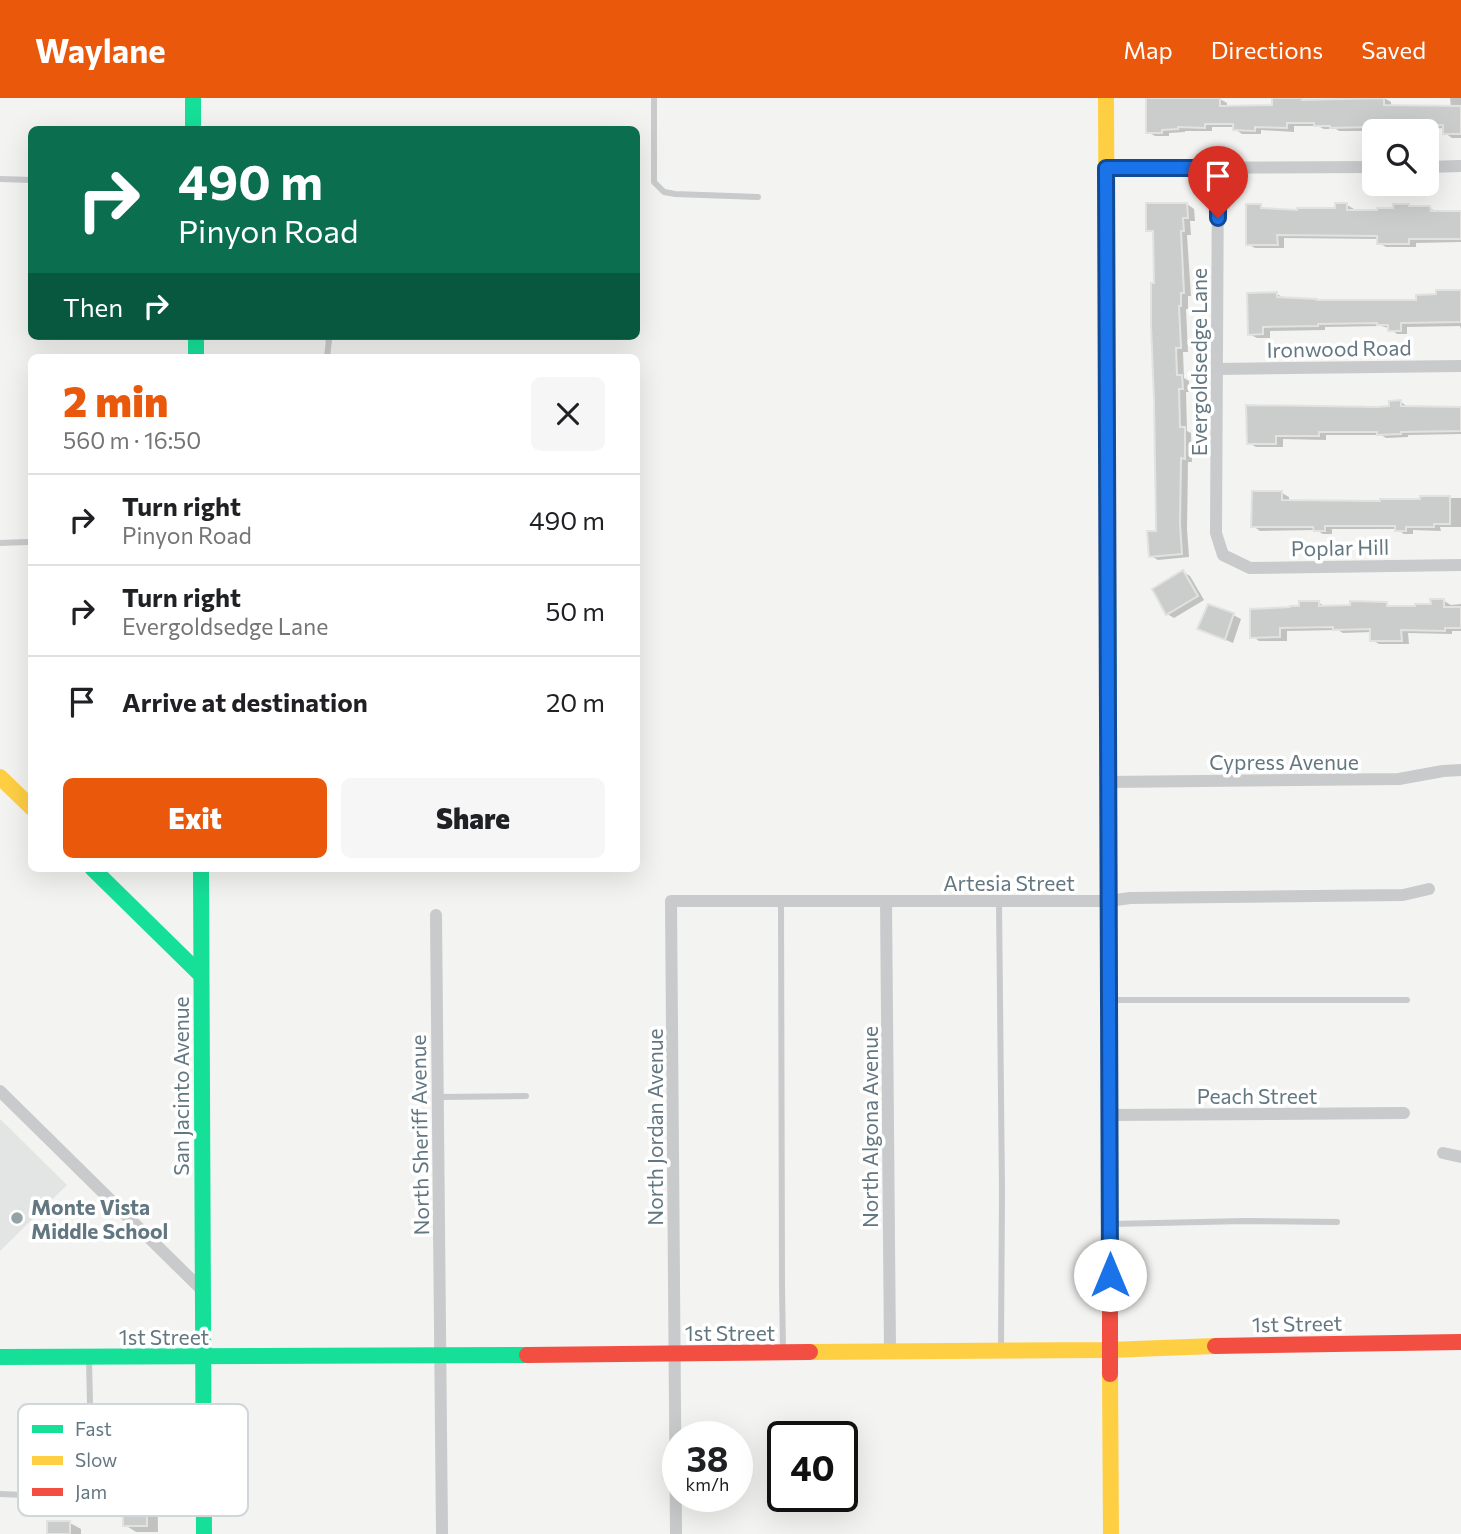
<!DOCTYPE html>
<meta charset="utf-8">
<style>
:root{--surface:#fff;--page:#f6f6f6;--text:#202124;--muted:#757577;--line:#e0e0e0;--accent:#ea580c}
body{margin:0;font-family:Commissioner,sans-serif;background:var(--page);color:var(--text);height:100vh;display:flex;flex-direction:column;font-size:26px;white-space:nowrap}
*{box-sizing:border-box;margin:0}
p{font-size:23px;color:var(--muted)}
.icon{flex:none;width:38px;height:38px;fill:none;stroke:currentColor;stroke-width:2;stroke-linecap:round;stroke-linejoin:round}
.map{position:relative;flex:1;overflow:hidden}
.sheet{position:absolute;left:28px;top:256px;width:612px;height:518px;display:flex;flex-direction:column;background:var(--surface);border-radius:10px;box-shadow:0 7px 28px #0002}
.sheet>*{flex:none}
.hud{position:absolute;left:28px;top:28px;width:612px;height:214px;border-radius:10px;box-shadow:0 7px 28px #0002;background:#0b6e4f;color:#fff;overflow:hidden}
.controls{position:absolute;left:1362px;top:21px;display:grid;gap:14px}
.controls a{display:grid;place-items:center;width:77px;height:77px;border-radius:10px;background:var(--surface);box-shadow:0 7px 28px #0002;font-size:35px}
.speed{position:absolute;left:662px;top:1323px;display:flex;gap:14px;font-size:35px;font-weight:700;text-align:center}
.speed>*{display:grid;place-content:center;width:91px;height:91px;border-radius:50%;background:var(--surface);box-shadow:0 7px 28px #0002;line-height:1}
.speed small{font-size:18px;font-weight:400}
.speed .limit{border:4px solid #111;border-radius:10px;background:#fff;color:#111}
.pin{position:absolute;display:grid;place-items:center;width:60px;height:60px;color:#fff;margin:-72px -30px;border-radius:50% 50% 50% 0;rotate:-45deg;box-shadow:0 0 7px #0007}
.pin .icon{rotate:45deg}
.me{position:absolute;width:77px;margin:-38px;rotate:0deg;stroke-linejoin:round;filter:drop-shadow(0 0 5px #0008)}
.turn{display:flex;align-items:center;gap:24px;height:147px;padding:0 35px;font-size:32px}
.turn .icon{width:91px;height:91px;stroke-width:2.5}
.turn b{display:block;font-size:49px;line-height:60px}
.then{display:flex;align-items:center;height:66px;padding:0 35px;background:#0003;gap:14px;font-size:26px}
.round{display:grid;place-items:center;flex:none;width:74px;height:74px;border-radius:10px;background:var(--page)}
.headline{display:flex;align-items:center;justify-content:space-between;height:119px;padding:0 35px}
h1{font-size:42px;font-weight:800;line-height:52px;color:var(--accent)}
.cta{display:flex;gap:14px;margin-top:auto;padding:14px 35px}
.cta a{flex:1;height:80px;border-radius:10px;background:var(--accent);color:#fff;font-size:28px;font-weight:800;line-height:80px;text-align:center}
.cta a+a{background:var(--page);color:var(--text)}
ul{padding:0;list-style:none}
li{display:flex;align-items:center;gap:21px;height:91px;padding:0 35px;border-top:2px solid var(--line)}
li div{flex:1}
li b{display:block;font-size:26px}
li em{font-style:normal}
header{display:flex;align-items:center;gap:42px;box-sizing:border-box;height:98px;padding:0 35px;background:var(--accent);color:#fff}
header strong{font-size:33px}
nav{display:flex;gap:38px;margin-inline-start:auto;font-size:24px}
.map>svg:first-child{display:block}
.built{fill:#e3e4e4}
.shadow{fill:#0003}
.building{fill:#cbcccc;stroke:#e2e2e1;stroke-width:2}
.lines{fill:none;stroke-linecap:round;stroke-linejoin:round}
.lane{stroke:#c8cacb;stroke-width:6}
.street{stroke:#c8cacb;stroke-width:12}
.fast{stroke:#16e098;stroke-width:16}
.slow{stroke:#ffcf43;stroke-width:16}
.jam{stroke:#f24e42;stroke-width:16}
.route-casing{stroke:#114b97;stroke-width:18}
.route{stroke:#1a73e8;stroke-width:12}
.poi-dot{fill:#95a2a8;stroke:#fff;stroke-width:2.5}
.labels{text-anchor:middle;dominant-baseline:central;stroke-width:7;stroke-linejoin:round;paint-order:stroke}
.street-label{font-size:21px;fill:#637781;stroke:#fff}
.poi-label{font-size:21px;font-weight:bold;fill:#637781;stroke:#fff;text-anchor:start}
.key{fill:#fff;stroke:#d0d6d9;stroke-width:2}
.key-label{font-size:19px;fill:#637781}
</style>
<header>
<strong>Waylane</strong>
<nav><a>Map</a><a>Directions</a><a>Saved</a></nav>
</header>
<div class="map">
<svg width="1461" height="1436" viewBox="0 0 1461 1436">
<rect width="100%" height="100%" fill="#f3f3f1"/>
<polygon class="built" points="0,1021 67,1087 0,1153"/>
<g class="shadow">
<polygon points="1148,0 1220,1 1227,5 1227,9 1274,9 1301,0 1307,3 1355,3 1355,0 1384,0 1391,4 1391,8 1451,9 1450,0 1461,0 1461,40 1452,40 1445,35 1445,30 1425,31 1425,33 1401,33 1398,32 1398,27 1375,27 1375,33 1339,33 1336,31 1324,31 1318,28 1294,28 1294,34 1261,32 1261,36 1242,36 1235,31 1235,29 1212,29 1212,33 1185,33 1185,34 1169,35 1169,38 1155,38 1148,34"/>
<polygon points="1187,106 1194,111 1195,123 1190,123 1191,137 1187,137 1191,198 1188,198 1188,211 1186,211 1188,254 1183,254 1184,280 1189,283 1189,294 1186,294 1187,333 1191,335 1192,364 1188,364 1187,431 1189,459 1158,462 1151,458 1157,434 1156,187 1155,136 1148,132"/>
<polygon points="1347,107 1354,111 1354,113 1430,110 1437,114 1461,115 1461,144 1416,145 1416,149 1386,149 1379,145 1379,141 1284,140 1284,150 1255,150 1248,146 1260,108 1268,112 1299,114 1337,111"/>
<polygon points="1277,196 1284,200 1317,202 1418,203 1461,197 1461,231 1460,228 1407,229 1407,236 1397,236 1389,230 1381,228 1325,229 1325,232 1270,233 1270,240 1257,240 1249,236"/>
<polygon points="1401,304 1408,309 1461,311 1461,336 1408,337 1408,339 1386,340 1381,337 1326,337 1326,342 1283,341 1283,349 1256,349 1249,345 1248,309 1391,310"/>
<polygon points="1282,395 1289,399 1289,404 1421,402 1421,400 1461,400 1461,429 1440,429 1441,433 1413,432 1413,436 1404,436 1396,431 1332,431 1332,436 1323,436 1316,432 1260,433 1253,428"/>
<polygon points="1183,474 1190,478 1204,502 1174,520 1167,516"/>
<polygon points="1444,503 1451,507 1461,506 1461,533 1452,533 1452,536 1408,535 1409,546 1379,546 1372,542 1372,534 1343,535 1338,532 1287,533 1287,543 1259,543 1252,538 1292,511 1319,505 1326,509 1387,506 1394,510 1432,507"/>
<polygon points="1233,517 1241,521 1233,545 1207,534"/>
<polygon points="145,1354 157,1361 158,1434 136,1434 125,1427"/>
<polygon points="70,1425 81,1431 81,1436 49,1436"/>
</g>
<g class="building">
<polygon points="1146,0 1220,0 1220,8 1272,7 1272,0 1302,0 1302,2 1384,0 1384,7 1461,8 1461,36 1443,36 1443,27 1418,28 1418,32 1396,33 1396,24 1368,24 1368,29 1330,30 1330,28 1314,28 1314,25 1287,25 1287,30 1255,29 1255,33 1233,32 1233,26 1205,26 1205,30 1178,29 1178,31 1162,32 1162,35 1146,35"/>
<polygon points="1146,105 1187,105 1188,120 1183,120 1184,133 1181,133 1184,195 1181,195 1181,208 1179,208 1181,250 1176,250 1177,277 1182,277 1183,291 1179,291 1180,329 1185,329 1185,361 1181,360 1180,426 1182,456 1149,459 1147,433 1156,433 1154,302 1151,227 1151,185 1154,185 1153,133 1146,133"/>
<polygon points="1335,105 1347,105 1347,112 1377,112 1377,110 1393,110 1393,106 1409,106 1409,108 1430,108 1431,113 1461,113 1461,141 1409,141 1409,146 1377,146 1377,138 1277,137 1278,147 1246,147 1246,106 1261,106 1261,110 1297,112 1297,110 1335,110"/>
<polygon points="1436,192 1461,192 1461,224 1401,225 1401,233 1388,233 1388,227 1377,227 1377,225 1318,226 1318,228 1263,229 1263,236 1248,237 1247,195 1277,194 1277,199 1317,201 1317,202 1416,202 1416,197 1436,196"/>
<polygon points="1401,302 1401,308 1461,309 1461,333 1401,334 1401,336 1377,337 1377,334 1319,334 1319,338 1276,338 1276,346 1247,346 1246,307 1377,309 1389,308 1389,303"/>
<polygon points="1252,393 1282,393 1282,402 1380,403 1380,401 1420,401 1420,398 1450,398 1450,426 1434,426 1434,429 1406,429 1406,433 1395,433 1395,428 1325,428 1325,433 1314,433 1313,429 1251,429"/>
<polygon points="1183,472 1198,498 1166,517 1152,491"/>
<polygon points="1430,501 1444,501 1444,509 1461,509 1461,530 1445,530 1445,533 1401,532 1402,543 1370,543 1370,531 1333,532 1333,529 1280,530 1280,539 1250,540 1250,511 1290,509 1290,508 1299,508 1299,503 1319,503 1319,508 1350,507 1350,503 1387,504 1387,508 1415,508 1415,506 1431,506"/>
<polygon points="1208,506 1234,515 1225,542 1197,531"/>
<polygon points="146,1352 147,1428 123,1428 122,1353"/>
<rect x="47" y="1423" width="23" height="13"/>
</g>
<g class="lines">
<g class="lane">
<polyline points="654,0 654,84 664,94 675,96 758,99"/>
<polyline points="0,81 32,82"/>
<polyline points="325,238 329,242 327,259"/>
<polyline points="0,445 27,444"/>
<polyline points="781,803 782,1188 783,1252"/>
<polyline points="999,804 1002,1093 1001,1251"/>
<polyline points="1112,902 1407,902"/>
<polyline points="439,999 526,998"/>
<polyline points="1112,1126 1245,1123 1337,1124"/>
<polyline points="90,1311 116,1324 142,1325"/>
<polyline points="0,1396 24,1397 92,1398 89,1261"/>
</g>
<g class="street">
<polyline points="1426,69 1461,68"/>
<polyline points="1106,70 1374,69"/>
<polyline points="1218,70 1216,435 1223,457 1250,470 1461,467"/>
<polyline points="1218,271 1461,268"/>
<polyline points="1108,684 1399,681 1443,673 1461,672"/>
<polyline points="886,803 890,1254"/>
<polyline points="436,817 442,1436"/>
<polyline points="0,993 203,1193"/>
<polyline points="1110,1017 1404,1015"/>
<polyline points="1443,1055 1461,1059"/>
<polyline points="676,1436 671,803 1109,803 1130,800 1403,797 1429,791"/>
</g>
<g class="fast">
<polyline points="193,0 193,32"/>
<polyline points="196,238 196,259"/>
<polyline points="1108,468 1110,1028"/>
<polyline points="92,770 200,876"/>
<polyline points="201,770 204,1436"/>
<polyline points="0,1259 527,1257"/>
</g>
<g class="slow">
<polyline points="1106,0 1108,468"/>
<polyline points="0,679 32,710"/>
<polyline points="810,1254 1109,1252 1215,1248"/>
<polyline points="1110,1276 1111,1436"/>
</g>
<g class="jam">
<polyline points="1110,1028 1110,1276"/>
<polyline points="1215,1248 1461,1244"/>
<polyline points="527,1257 810,1254"/>
</g>
</g>
<g class="lines">
<g class="route-casing">
<polyline id="route" points="1110,1177 1106,70 1218,70 1218,120"/>
</g>
<use href="#route" class="route"/>
</g>
<circle class="poi-dot" cx="17" cy="1120" r="7"/>
<g class="labels">
<g class="street-label">
<text transform="translate(1339 250) rotate(-1)">Ironwood Road</text>
<text transform="translate(1198 264) rotate(-90)">Evergoldsedge Lane</text>
<text transform="translate(1340 449) rotate(-1)">Poplar Hill</text>
<text x="1284" y="663">Cypress Avenue</text>
<text x="1009" y="784">Artesia Street</text>
<text transform="translate(180 988) rotate(-90)">San Jacinto Avenue</text>
<text x="1257" y="997">Peach Street</text>
<text transform="translate(654 1029) rotate(-90)">North Jordan Avenue</text>
<text transform="translate(869 1029) rotate(-90)">North Algona Avenue</text>
<text transform="translate(419 1037) rotate(-91)">North Sheriff Avenue</text>
<text transform="translate(1297 1225) rotate(-1)">1st Street</text>
<text x="730" y="1234">1st Street</text>
<text x="164" y="1238">1st Street</text>
</g>
<g class="poi-label">
<text x="31" y="1108">Monte Vista<tspan x="31" dy="24">Middle School</tspan></text>
</g>
</g>
<rect x="18" y="1306" width="230" height="112" rx="10" class="key"/>
<rect x="32" y="1327" width="31" height="8" fill="#16e098"/>
<rect x="32" y="1358" width="31" height="9" fill="#ffcf43"/>
<rect x="32" y="1390" width="31" height="8" fill="#f24e42"/>
<g class="key-label">
<text x="75" y="1338">Fast</text>
<text x="75" y="1369">Slow</text>
<text x="75" y="1401">Jam</text>
</g>
</svg>
<div class="controls">
<a><svg class="icon" aria-label="search" viewBox="0 0 24 24"><circle cx="10" cy="10" r="6"/><path d="M15 15l6 6"/></svg></a>
</div>
<div class="speed"><div>38<small>km/h</small></div><div class="limit">40</div></div>
<div class="pin" style="left:1218px;top:120px;background:#d93025"><svg class="icon" aria-label="arrive" viewBox="0 0 24 24"><path d="M6 21V4h12l-3 4 3 4H6"/></svg></div>
<svg class="me" style="left:1110px;top:1177px" viewBox="-20 -20 40 40"><circle r="19" fill="#fff"/><path d="M0-13L10 11 0 6-10 11z" fill="#1a73e8"/></svg>
<div class="hud">
<div class="turn"><svg class="icon" aria-label="right" viewBox="0 0 24 24"><path d="M7 20v-9h11M14 6l5 5-5 5"/></svg><div><b>490 m</b>Pinyon Road</div></div>
<div class="then">Then<svg class="icon" aria-label="right" viewBox="0 0 24 24"><path d="M7 20v-9h11M14 6l5 5-5 5"/></svg></div>
</div>
<section class="sheet">
<div class="headline"><div><h1>2 min</h1><p>560 m · 16:50</p></div><a class="round"><svg class="icon" aria-label="close" viewBox="0 0 24 24"><path d="M6 6l12 12M18 6L6 18"/></svg></a></div>
<ul>
<li><svg class="icon" aria-label="right" viewBox="0 0 24 24"><path d="M7 20v-9h11M14 6l5 5-5 5"/></svg><div><b>Turn right</b><p>Pinyon Road</p></div><em>490 m</em></li>
<li><svg class="icon" aria-label="right" viewBox="0 0 24 24"><path d="M7 20v-9h11M14 6l5 5-5 5"/></svg><div><b>Turn right</b><p>Evergoldsedge Lane</p></div><em>50 m</em></li>
<li><svg class="icon" aria-label="arrive" viewBox="0 0 24 24"><path d="M6 21V4h12l-3 4 3 4H6"/></svg><div><b>Arrive at destination</b></div><em>20 m</em></li>
</ul>
<div class="cta"><a>Exit</a><a>Share</a></div>
</section>
</div>
